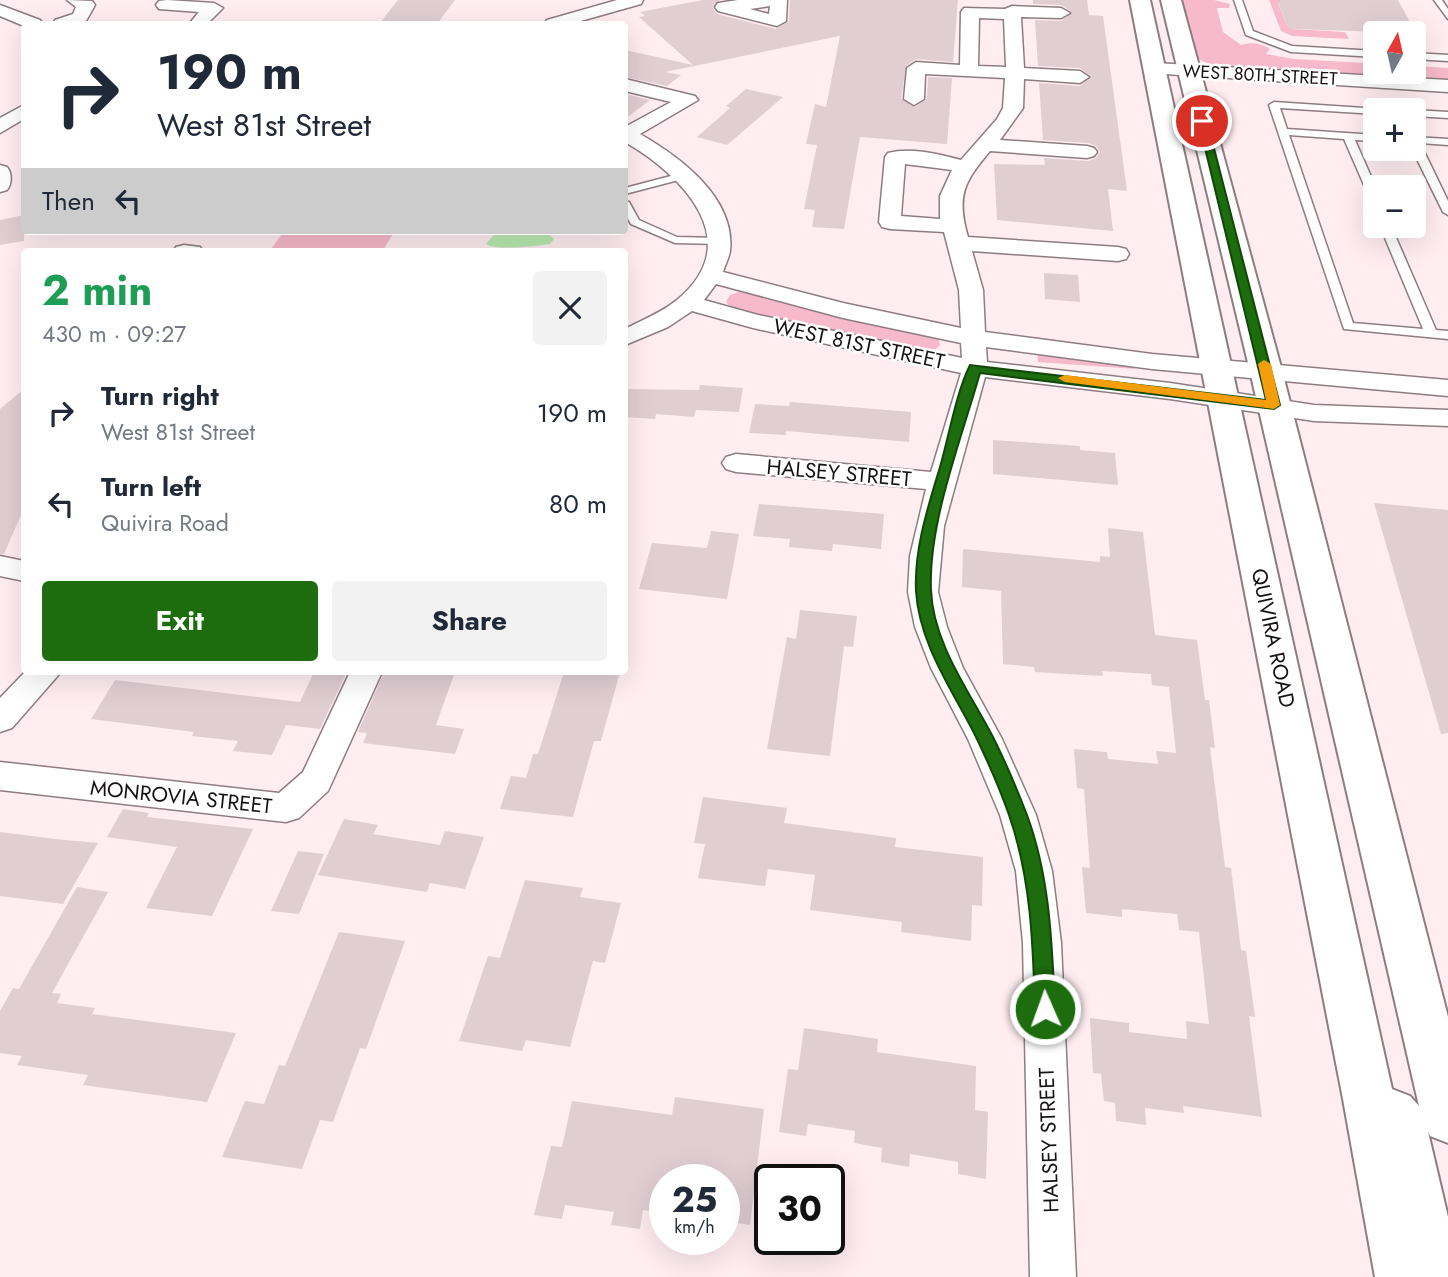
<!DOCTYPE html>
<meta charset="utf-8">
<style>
:root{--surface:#fff;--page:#f2f2f3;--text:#1f2937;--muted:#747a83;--accent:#1d6c0e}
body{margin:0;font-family:Jost,sans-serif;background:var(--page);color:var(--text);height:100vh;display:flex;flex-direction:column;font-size:26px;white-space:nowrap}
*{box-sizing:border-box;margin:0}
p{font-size:23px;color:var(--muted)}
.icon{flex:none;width:38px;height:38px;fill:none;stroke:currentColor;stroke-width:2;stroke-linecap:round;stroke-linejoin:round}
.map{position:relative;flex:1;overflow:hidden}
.sheet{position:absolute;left:21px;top:248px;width:607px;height:427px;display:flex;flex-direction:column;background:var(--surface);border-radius:7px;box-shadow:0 7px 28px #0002}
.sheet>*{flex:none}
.hud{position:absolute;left:21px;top:21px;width:607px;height:214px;border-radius:7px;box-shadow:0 7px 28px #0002;background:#fff;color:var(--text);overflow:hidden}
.needle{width:46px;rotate:8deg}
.buttons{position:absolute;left:1363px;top:21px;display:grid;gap:14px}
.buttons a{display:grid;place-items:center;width:63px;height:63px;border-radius:7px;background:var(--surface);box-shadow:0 7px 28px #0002;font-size:35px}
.speed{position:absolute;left:649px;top:1164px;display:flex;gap:14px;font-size:35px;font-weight:700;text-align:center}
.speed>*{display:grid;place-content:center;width:91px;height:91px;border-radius:50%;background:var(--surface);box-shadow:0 7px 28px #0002;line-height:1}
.speed small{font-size:18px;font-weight:400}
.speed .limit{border:4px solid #111;border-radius:10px;background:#fff;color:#111}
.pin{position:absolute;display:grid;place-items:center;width:60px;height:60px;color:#fff;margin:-30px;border:4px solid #fff;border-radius:50%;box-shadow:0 2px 7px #0007}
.me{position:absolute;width:77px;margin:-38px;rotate:358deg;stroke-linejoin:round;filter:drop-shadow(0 0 5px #0008)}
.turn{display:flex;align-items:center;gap:24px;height:147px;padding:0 21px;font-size:32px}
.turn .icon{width:91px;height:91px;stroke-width:2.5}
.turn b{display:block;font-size:49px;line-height:60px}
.then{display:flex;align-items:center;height:66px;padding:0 21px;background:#0003;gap:14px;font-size:26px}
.round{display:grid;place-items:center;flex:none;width:74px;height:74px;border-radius:7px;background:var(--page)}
.headline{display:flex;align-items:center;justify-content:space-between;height:119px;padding:0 21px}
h1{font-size:42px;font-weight:700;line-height:52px;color:#1e9e55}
.action{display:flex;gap:14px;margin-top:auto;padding:14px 21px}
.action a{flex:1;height:80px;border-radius:7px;background:var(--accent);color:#fff;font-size:28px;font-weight:700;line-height:80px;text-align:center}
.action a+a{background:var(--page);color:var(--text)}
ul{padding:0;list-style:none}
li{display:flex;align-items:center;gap:21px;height:91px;padding:0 21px}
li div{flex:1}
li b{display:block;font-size:26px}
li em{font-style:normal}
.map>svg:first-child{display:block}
.green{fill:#f7b9cc}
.water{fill:#b9ebb1}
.building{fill:#e0ced3}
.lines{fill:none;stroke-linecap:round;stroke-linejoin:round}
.lane-casing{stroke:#8d7d82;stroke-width:3}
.street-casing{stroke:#8d7d82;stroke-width:3}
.primary-casing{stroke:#8d7d82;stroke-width:4}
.lane{fill:#fff;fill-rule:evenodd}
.street{fill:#fff;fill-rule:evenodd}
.primary{fill:#fff;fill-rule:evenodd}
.route{fill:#1d6c0e;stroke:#134609;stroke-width:2}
.slow{fill:#f59e0b}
.labels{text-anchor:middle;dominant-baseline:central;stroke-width:5;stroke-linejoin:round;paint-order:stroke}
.far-street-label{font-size:18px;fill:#171113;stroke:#fff}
.street-label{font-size:21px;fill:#171113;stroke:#fff}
</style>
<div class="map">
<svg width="1448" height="1277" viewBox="0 0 1448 1277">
<rect width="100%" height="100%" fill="#ffedf2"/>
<g class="green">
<path d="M 1180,0 L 1214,0 L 1230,4 L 1229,8 L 1217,8 L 1223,32 L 1241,45 C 1252,42 1260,43 1270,49 L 1266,54 L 1294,59 L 1364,63 L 1363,58 L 1369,57 L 1375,64 L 1376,72 L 1414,72 L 1414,66 L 1448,68 L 1448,79 L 1208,64 L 1195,57 Z"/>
<polygon points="1269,0 1280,0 1281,2 1278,3 1287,26 1292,29 1345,32 1349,39 1292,36 1281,31"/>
<polygon points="284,231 381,231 394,232 382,252 269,252"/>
<polygon points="739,292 932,335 939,340 940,345 933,352 831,334 731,308 726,302 730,295"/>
<polygon points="1037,352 1135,362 1135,369 1038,362"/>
</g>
<path class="water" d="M 504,231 L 545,231 L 554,239 L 550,244 C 537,246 496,251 486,244 L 493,236 Z"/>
<g class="building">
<polygon points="398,0 455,0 437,24 379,24"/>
<polygon points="703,0 720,0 712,7 717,14 776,29 789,21 790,0 958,0 953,62 916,59 906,66 901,99 915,107 927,99 928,77 952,78 947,144 860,137 844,229 812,227 815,210 804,209 817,145 806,144 815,104 826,107 840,36 665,72 681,75 667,86 625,77 625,50 693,65 639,17 645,16 640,12"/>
<polygon points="1033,0 1087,0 1089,15 1103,16 1127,191 1108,189 1113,231 997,220 994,164 1045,165 1044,158 1088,161 1096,158 1100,152 1096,146 1088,143 1043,140 1039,83 1080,86 1091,76 1080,68 1038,66 1035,20 1061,21 1072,12 1061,5 1033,4"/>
<polygon points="1280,0 1398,0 1416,33 1292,29 1287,26 1278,2 1281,2"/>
<polygon points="746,89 783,97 727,145 697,137 730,108 726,106"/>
<polygon points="625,94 650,100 625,119"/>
<polygon points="24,215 24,241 0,245 0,220"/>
<polygon points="1044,273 1078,275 1080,302 1045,299"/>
<polygon points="700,385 743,388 739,412 696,410 694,417 656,414 655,419 625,417 625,389 699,390"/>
<polygon points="24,389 24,508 4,554 0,554 0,409"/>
<polygon points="790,402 911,412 909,442 786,431 786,435 749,433 755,404 789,406"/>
<polygon points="993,440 1080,446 1080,450 1115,453 1118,485 993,474"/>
<polygon points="1374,503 1448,510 1448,733 1441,734"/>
<polygon points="759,504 884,514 881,549 833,544 832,551 789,547 790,539 753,536"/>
<polygon points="1108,528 1143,532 1155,635 1197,640 1205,700 1209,700 1215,748 1210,747 1225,867 1231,868 1241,950 1246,951 1255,1017 1249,1016 1262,1117 1183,1106 1184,1113 1145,1108 1146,1125 1116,1121 1115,1103 1104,1101 1101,1074 1093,1073 1090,1018 1129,1023 1129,1032 1187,1039 1186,1021 1209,1024 1199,932 1179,930 1177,914 1122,909 1122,917 1086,913 1082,867 1090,868 1084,789 1077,788 1074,749 1107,752 1108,759 1158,764 1156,751 1176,753 1169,687 1152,685 1151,674 1102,671 1103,676 1066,674 1035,672 1034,667 1003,664 1001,591 962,587 963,549 1100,562 1100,556 1110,557"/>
<polygon points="711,531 739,534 727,599 639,589 652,543 707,548"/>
<polygon points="800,610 857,616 853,647 844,646 830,756 767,749 787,637 796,639"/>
<polygon points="314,672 347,672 320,729 286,725 272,755 233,751 238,741 192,736 194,732 91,719 115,680 300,702"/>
<polygon points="384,672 455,672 436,725 464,729 455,754 363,743 367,733 358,732"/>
<polygon points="564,672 620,672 601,741 594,741 573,817 500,809 511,776 526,778 533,754 538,754"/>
<polygon points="703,797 787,808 784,823 896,838 895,847 983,857 982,906 972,905 971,941 901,932 902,922 810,910 815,875 768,869 765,886 698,878 705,844 694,843"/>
<polygon points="123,809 149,813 147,817 253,829 212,916 146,908 177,847 107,837"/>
<polygon points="344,819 378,825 373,834 440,845 445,831 484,837 465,889 430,883 427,892 318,875"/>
<polygon points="0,832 55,839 98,843 63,904 0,896"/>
<polygon points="298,851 324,854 299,914 271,911"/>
<polygon points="525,880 583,888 580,897 621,903 605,963 593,961 570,1047 526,1040 522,1051 459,1041 488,956 500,958"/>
<polygon points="77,887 108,892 52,993 61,994 57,1003 95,1008 92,1014 236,1033 207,1102 83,1085 88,1075 17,1065 22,1056 0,1053 0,1011 13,988 19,989"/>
<polygon points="339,932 405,941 366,1049 360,1048 333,1122 320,1120 302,1169 222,1157 245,1101 264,1104 279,1065 285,1066"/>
<polygon points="804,1028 878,1039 877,1052 976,1066 975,1110 988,1112 986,1179 958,1174 958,1162 910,1154 909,1167 881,1162 882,1148 854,1143 855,1131 808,1124 806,1136 779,1132 788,1069 798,1070"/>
<polygon points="675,1097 764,1109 750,1225 724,1221 724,1180 665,1180 665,1213 643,1210 640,1229 611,1225 614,1212 565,1205 562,1219 534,1215 551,1146 562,1147 572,1101 672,1115"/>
</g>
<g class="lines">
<g class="lane-casing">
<g id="lane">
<polygon points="1234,0 1242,0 1253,31 1292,46 1376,51 1376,57 1291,52 1246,35"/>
<polygon points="1434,0 1442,0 1448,9 1448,19"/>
<polygon points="1414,53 1448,55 1448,61 1414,59"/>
<polygon points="1274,102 1379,109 1376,110 1376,114 1280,108 1287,129 1376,135 1376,141 1355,140 1376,188 1376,204 1371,201 1344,139 1289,135 1353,323 1423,329 1380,226 1391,226 1436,330 1448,331 1448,339 1344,329 1269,105"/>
<polygon points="1413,110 1414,110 1448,112 1448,118 1414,116"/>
<polygon points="1414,137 1448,139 1448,145 1420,143 1448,201 1448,215 1443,212 1412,149"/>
<polygon points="686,172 691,175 690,177 625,194 625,188"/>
<polygon points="625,201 629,202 639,220 677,237 720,238 726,241 720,244 675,243 631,224 625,213"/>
</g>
</g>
<g class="street-casing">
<g id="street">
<polygon points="67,0 92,1 95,5 86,21 76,24 53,24 55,20 73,14 76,7"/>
<polygon points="167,0 214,3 223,8 207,24 189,24 199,12 159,9 156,5 159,1"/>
<polygon points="617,0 643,0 641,4 570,24 544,24 547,20"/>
<path d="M 738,0 L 787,0 L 786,21 L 777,26 L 718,11 L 715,7 L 718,3 ZM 770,6 L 769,14 L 750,9 Z"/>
<polygon points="0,5 40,20 43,24 24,26 0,16"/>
<path d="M 1012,6 L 1061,8 L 1070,13 L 1061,18 L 1021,17 L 1024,68 L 1080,71 L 1089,77 L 1080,83 L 1024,79 L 1023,108 L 1000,140 L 1087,146 L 1094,148 L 1097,152 L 1094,156 L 1087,158 L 990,151 C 964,182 956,196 968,237 L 1118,247 L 1126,249 L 1129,254 L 1126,259 L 1118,261 L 972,251 L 983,290 L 985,332 L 1152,354 L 1448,380 L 1448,396 L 1152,369 L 986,347 L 987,362 L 1170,383 L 1314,405 L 1448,410 L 1448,426 L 1314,421 L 1170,399 L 985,377 L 944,526 L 938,592 L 947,627 L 963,668 L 1002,739 L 1036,815 L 1052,871 L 1061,943 L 1076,1277 L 1030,1277 L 1023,943 L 1016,871 L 1000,815 L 968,739 L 931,668 L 915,627 L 908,592 L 910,556 L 926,489 L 736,472 L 726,469 L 722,463 L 726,457 L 736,454 L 931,472 L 961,373 L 753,328 L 692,311 L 668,327 L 625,345 L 625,329 C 642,320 661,313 677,300 C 748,241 682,175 625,142 L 625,127 L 671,102 L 625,91 L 625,79 L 695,96 L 698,100 L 640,134 C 680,157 736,198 730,251 C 729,258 725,265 723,272 L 843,303 L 961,328 L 959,290 L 944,232 L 890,229 L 882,227 L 879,222 L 885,157 L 888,153 C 910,147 939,154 961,160 L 997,119 L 1003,108 L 1005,78 L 925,74 L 924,99 L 914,105 L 904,99 L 907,68 L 916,62 L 960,65 L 961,12 L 964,8 L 1005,9 ZM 979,18 L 1004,19 L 1006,67 L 978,66 ZM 905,164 L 952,170 L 940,196 L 940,219 L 901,216 ZM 716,284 L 843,318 L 961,343 L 962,358 L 758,315 L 704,300 Z"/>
<polygon points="1155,63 1448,80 1448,92 1148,73 1146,69"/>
<polygon points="24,105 24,119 0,133 0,118"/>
<path d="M 0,165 L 7,167 C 12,173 12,184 7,190 L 0,192 Z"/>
<polygon points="184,245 200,247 203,252 173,252 176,247"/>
<polygon points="0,556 24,561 24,581 0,576"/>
<polygon points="25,672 61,672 12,728 0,732 0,698"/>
<polygon points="350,672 382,672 328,791 299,818 286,822 0,790 0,762 279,793 303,772"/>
</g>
</g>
<g class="primary-casing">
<polygon id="primary" points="1130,0 1150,0 1392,1089 1410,1096 1419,1106 1250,371 1161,0 1181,0 1282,371 1448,1017 1448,1143 1430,1136 1428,1132 1448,1217 1448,1277 1375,1277 1343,1099"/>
</g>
<use href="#lane" class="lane"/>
<use href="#street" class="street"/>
<use href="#primary" class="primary"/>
</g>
<path class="route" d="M 1198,119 L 1207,121 L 1280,405 L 1274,409 L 980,373 C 962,437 928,523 931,590 C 933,643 969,691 993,737 C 1005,761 1017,789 1027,815 C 1050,877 1052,944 1055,1009 L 1052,1016 L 1045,1018 L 1038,1016 L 1035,1009 C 1033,944 1031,878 1009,815 C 1000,789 988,762 976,737 C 953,691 919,644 916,591 C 914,549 928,507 940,467 C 949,436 956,393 970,365 L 1266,400 Z"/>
<polygon class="slow" points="1264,360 1271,364 1280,405 1274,409 1065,382 1058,378 1065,375 1266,400 1258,364"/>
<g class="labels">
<g class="far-street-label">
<text transform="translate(1260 75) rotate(3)">WEST 80TH STREET</text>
</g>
<g class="street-label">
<text transform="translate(859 344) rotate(12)">WEST 81ST STREET</text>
<text transform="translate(839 473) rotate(5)">HALSEY STREET</text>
<text transform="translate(1273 638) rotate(78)">QUIVIRA ROAD</text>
<text transform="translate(181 797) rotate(6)">MONROVIA STREET</text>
<text transform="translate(1049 1140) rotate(-92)">HALSEY STREET</text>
</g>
</g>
</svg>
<div class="buttons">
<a><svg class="needle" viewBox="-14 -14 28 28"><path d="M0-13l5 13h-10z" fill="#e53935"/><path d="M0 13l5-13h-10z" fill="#747a83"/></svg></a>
<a>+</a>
<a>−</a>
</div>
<div class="speed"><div>25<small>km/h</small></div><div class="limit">30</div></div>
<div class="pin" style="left:1202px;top:121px;background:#d93025"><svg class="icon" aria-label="arrive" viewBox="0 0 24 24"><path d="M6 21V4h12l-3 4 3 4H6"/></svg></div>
<svg class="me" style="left:1045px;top:1009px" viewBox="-20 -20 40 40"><circle r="17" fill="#1d6c0e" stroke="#fff" stroke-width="3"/><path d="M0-11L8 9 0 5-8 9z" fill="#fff"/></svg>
<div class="hud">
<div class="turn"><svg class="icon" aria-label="right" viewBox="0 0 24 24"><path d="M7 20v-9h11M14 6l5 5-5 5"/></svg><div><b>190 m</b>West 81st Street</div></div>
<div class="then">Then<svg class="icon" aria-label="left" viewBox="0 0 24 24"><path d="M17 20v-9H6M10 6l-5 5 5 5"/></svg></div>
</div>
<section class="sheet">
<div class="headline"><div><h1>2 min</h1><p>430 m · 09:27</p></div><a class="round"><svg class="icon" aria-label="close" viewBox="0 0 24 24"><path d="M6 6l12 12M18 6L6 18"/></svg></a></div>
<ul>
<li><svg class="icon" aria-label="right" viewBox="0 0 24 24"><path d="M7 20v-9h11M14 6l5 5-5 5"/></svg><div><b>Turn right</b><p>West 81st Street</p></div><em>190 m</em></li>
<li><svg class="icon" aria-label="left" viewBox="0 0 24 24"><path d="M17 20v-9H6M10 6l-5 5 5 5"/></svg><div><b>Turn left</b><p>Quivira Road</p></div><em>80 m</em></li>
</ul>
<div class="action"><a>Exit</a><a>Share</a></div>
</section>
</div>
